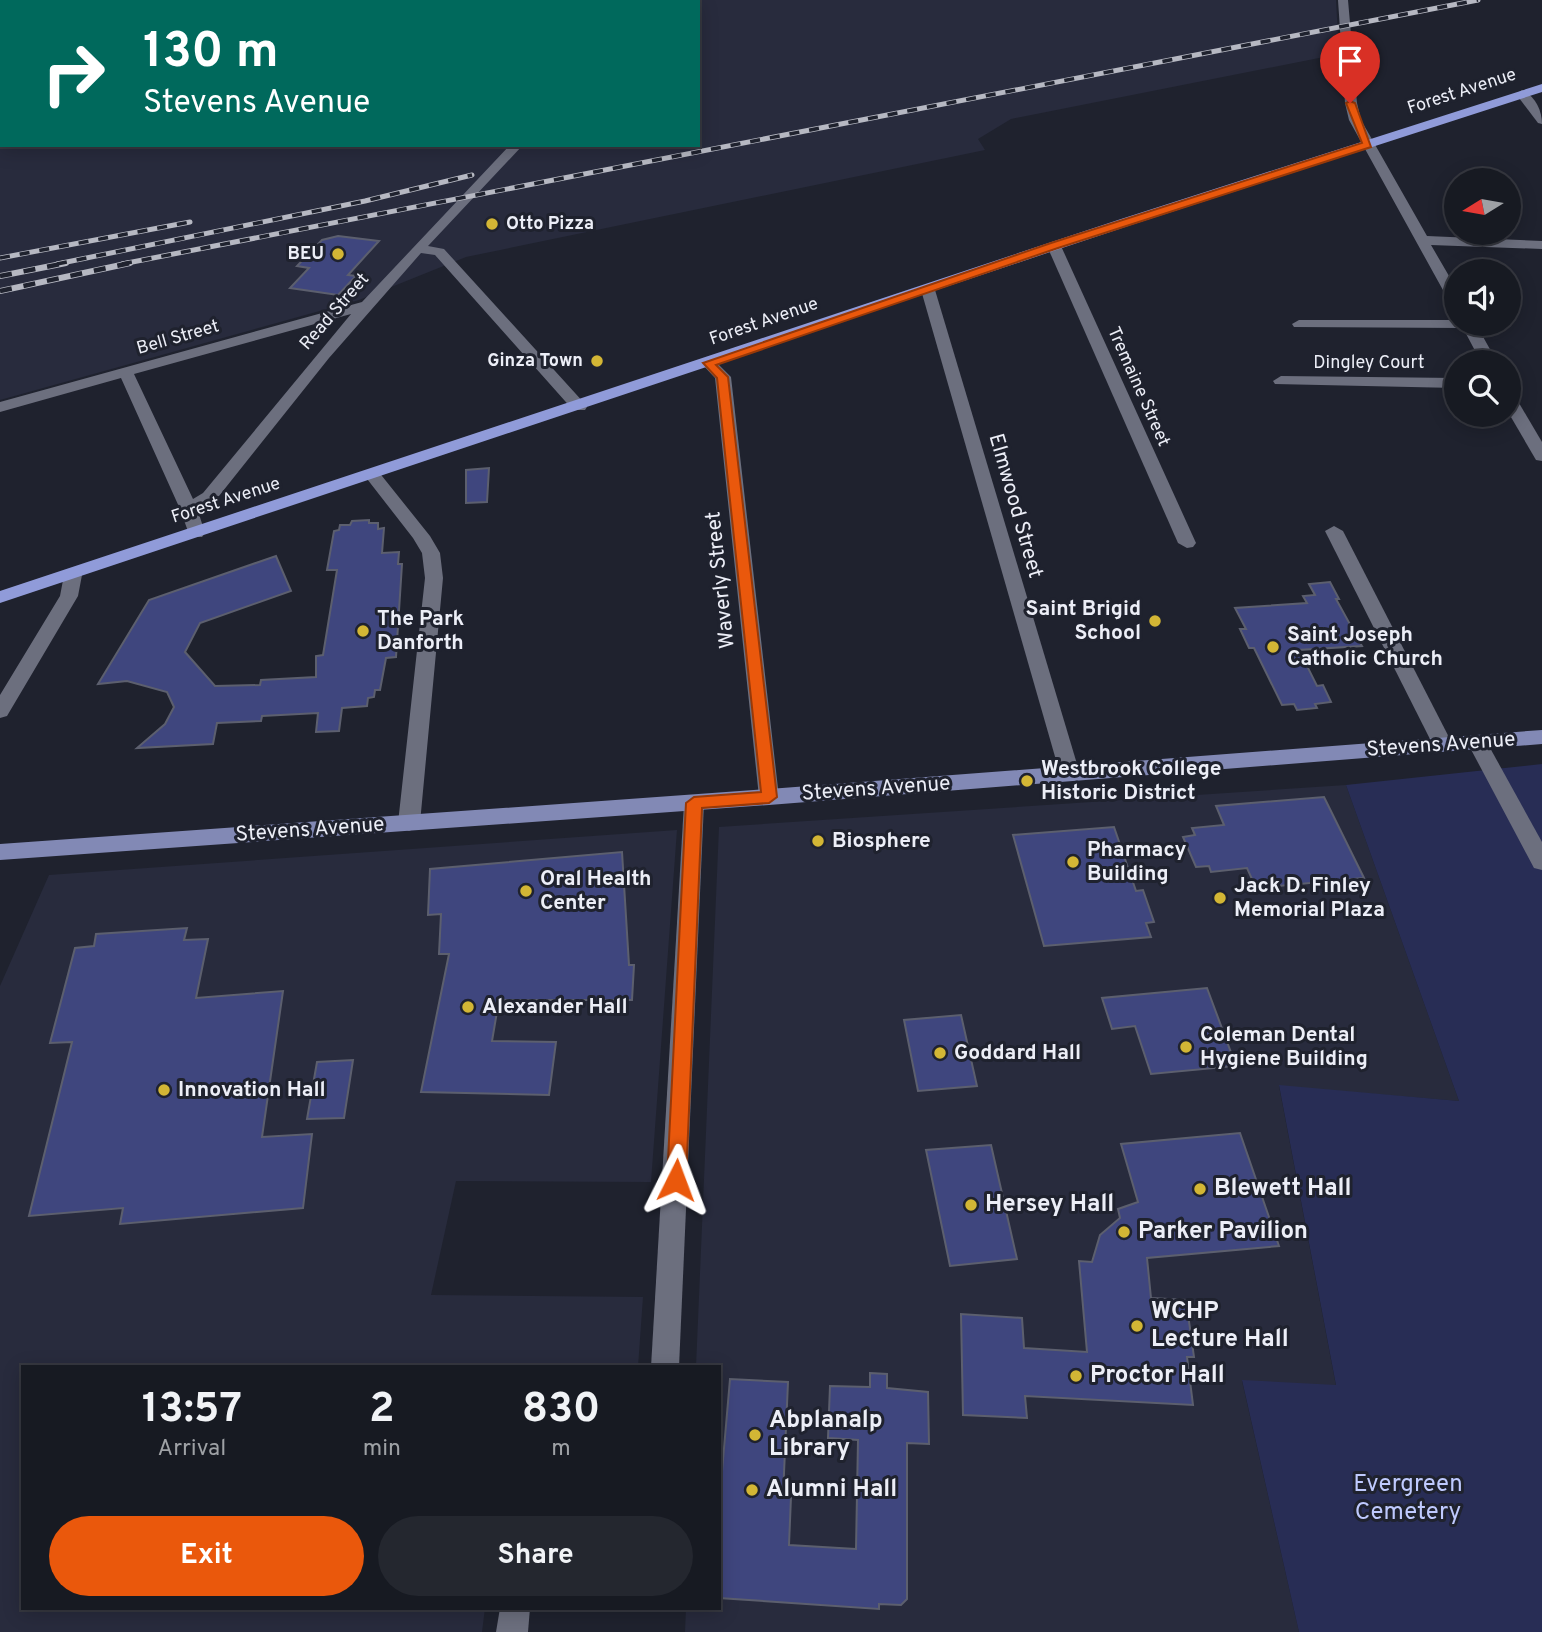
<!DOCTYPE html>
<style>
:root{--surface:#171a22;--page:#24272f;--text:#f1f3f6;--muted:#9ea1a5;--line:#363840;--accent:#ea580c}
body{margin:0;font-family:Overpass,sans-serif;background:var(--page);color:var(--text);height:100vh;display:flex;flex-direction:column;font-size:26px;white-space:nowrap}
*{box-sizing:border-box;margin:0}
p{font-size:23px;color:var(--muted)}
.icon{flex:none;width:38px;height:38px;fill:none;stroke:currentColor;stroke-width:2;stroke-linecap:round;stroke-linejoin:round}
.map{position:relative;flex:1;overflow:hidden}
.panel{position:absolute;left:21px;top:1365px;width:700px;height:245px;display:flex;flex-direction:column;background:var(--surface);border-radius:0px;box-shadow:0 4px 18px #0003,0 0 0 2px var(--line)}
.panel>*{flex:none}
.guide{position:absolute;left:0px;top:0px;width:700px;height:147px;box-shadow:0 4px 18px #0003,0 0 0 2px var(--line);background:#00695c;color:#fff;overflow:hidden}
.needle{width:46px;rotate:259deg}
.tools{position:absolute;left:1444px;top:168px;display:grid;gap:14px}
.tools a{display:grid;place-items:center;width:77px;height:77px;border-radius:50%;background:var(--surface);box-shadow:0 4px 18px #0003,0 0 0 2px var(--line);font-size:35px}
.pin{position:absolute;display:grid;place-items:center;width:60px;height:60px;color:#fff;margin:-72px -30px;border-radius:50% 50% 50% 0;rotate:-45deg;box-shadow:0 0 7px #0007}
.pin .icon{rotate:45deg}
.me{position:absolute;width:77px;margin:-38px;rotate:3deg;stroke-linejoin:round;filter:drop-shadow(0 0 5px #0008)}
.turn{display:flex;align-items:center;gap:24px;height:147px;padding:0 28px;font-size:32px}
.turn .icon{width:91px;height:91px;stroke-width:2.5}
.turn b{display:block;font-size:49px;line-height:60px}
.eta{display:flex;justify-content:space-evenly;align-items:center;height:119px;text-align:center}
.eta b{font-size:42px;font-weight:700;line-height:49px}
.button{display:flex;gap:14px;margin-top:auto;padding:14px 28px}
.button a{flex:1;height:80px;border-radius:42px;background:var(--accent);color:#fff;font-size:28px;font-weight:700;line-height:80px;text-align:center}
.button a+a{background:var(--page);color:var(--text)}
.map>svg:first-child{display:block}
.built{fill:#282b3d;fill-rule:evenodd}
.green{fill:#282d55}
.building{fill:#3f467e;stroke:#5c5f6e;stroke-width:2}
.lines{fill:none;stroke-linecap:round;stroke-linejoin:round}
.minor{fill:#6c6f7e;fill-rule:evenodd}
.major{fill:#8289b5;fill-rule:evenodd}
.highway{fill:#909bd9;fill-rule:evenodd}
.rail-far1-casing{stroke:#b6b8c2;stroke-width:5}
.rail-casing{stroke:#b6b8c2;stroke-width:6}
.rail-far1{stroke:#1f222e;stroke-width:3.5;stroke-dasharray:10;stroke-linecap:butt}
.rail{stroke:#1f222e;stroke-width:4.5;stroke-dasharray:12;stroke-linecap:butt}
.route{fill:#ea580c;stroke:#983908;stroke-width:2}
.poi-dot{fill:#d3b635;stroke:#1f222e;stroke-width:2.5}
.labels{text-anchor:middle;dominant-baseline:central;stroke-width:6;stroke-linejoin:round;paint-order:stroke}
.far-street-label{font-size:18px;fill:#eceef7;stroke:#1f222e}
.far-poi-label{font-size:18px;font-weight:bold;fill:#eceef7;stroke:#1f222e;text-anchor:end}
.street-label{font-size:21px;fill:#eceef7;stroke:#1f222e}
.poi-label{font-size:21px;font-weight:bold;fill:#eceef7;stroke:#1f222e;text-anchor:start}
.near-poi-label{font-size:24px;font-weight:bold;fill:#eceef7;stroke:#1f222e;text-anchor:start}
.near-park-label{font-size:24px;fill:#bfcafe;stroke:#1f222e}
</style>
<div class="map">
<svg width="1542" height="1632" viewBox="0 0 1542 1632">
<rect width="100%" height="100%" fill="#1f222e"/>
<g class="built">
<path d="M 0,0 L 1336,0 L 1339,54 L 1011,119 L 978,139 L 985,150 L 466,257 L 359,300 L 0,400 ZM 2,2 L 698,2 L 698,145 L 2,145 Z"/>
<polygon points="1346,785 1459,1101 1279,1086 1336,1386 1242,1381 1299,1632 685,1632 686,1608 719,1608 719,1367 696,1367 719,827"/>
<polygon points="677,830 651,1182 456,1181 431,1295 643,1297 638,1367 23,1367 23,1608 485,1608 482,1632 0,1632 0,986 49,875"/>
</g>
<polygon class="green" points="1542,764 1542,1632 1299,1632 1242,1380 1336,1385 1279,1085 1459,1101 1346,785"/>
<g class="building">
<polygon points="338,236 379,241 348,275 356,276 338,295 290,288 309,268 297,266 322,240"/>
<polygon points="489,468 487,502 466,503 466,470"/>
<polygon points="369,520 369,523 378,523 378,529 384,528 382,553 399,552 398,564 402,564 396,657 386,658 380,690 375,690 374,697 368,698 367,706 342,708 339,731 316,732 318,713 262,716 261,721 217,723 213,744 137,748 165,724 174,707 167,692 127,681 98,684 149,600 276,556 291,591 200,623 185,652 215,686 260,685 261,680 316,677 316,656 323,655 337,570 327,570 334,531 339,530 340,525 350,525 352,521"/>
<polygon points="1330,582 1339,599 1336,599 1362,646 1299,650 1317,686 1323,685 1331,702 1315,704 1317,708 1297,710 1294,704 1282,705 1254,648 1249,648 1240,629 1246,629 1235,608 1307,603 1303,596 1315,595 1309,584"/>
<polygon points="1324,797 1364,878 1256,888 1247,868 1211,872 1209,866 1196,867 1183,837 1195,835 1192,828 1224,825 1216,806"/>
<polygon points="1114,827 1136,891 1143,890 1154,922 1146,923 1151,937 1044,946 1013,835"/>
<polygon points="622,852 629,965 634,965 632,1000 499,1000 492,1041 556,1042 549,1095 421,1092 449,954 439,954 441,914 428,915 430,869"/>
<polygon points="187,928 184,940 208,939 196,998 283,991 262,1137 312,1134 303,1208 120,1224 123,1208 29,1216 72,1042 50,1043 75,948 94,946 96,934"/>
<polygon points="1207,988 1236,1066 1151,1074 1135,1026 1112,1029 1102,998"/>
<polygon points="961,1015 977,1086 918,1091 904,1020"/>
<polygon points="353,1060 344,1118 307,1119 317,1062"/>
<polygon points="1240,1133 1279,1246 1147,1258 1151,1298 1186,1300 1194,1357 1187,1357 1193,1405 1025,1396 1027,1418 963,1415 961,1314 1022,1318 1024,1348 1087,1352 1079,1261 1092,1262 1100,1235 1120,1218 1118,1209 1138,1202 1121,1144"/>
<polygon points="991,1145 1017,1259 950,1266 926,1150"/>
<polygon points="870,1373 887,1374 887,1388 928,1392 929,1444 907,1443 907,1599 901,1605 879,1604 879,1609 719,1598 719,1506 730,1379 788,1382 783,1496 791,1497 789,1545 856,1549 858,1440 828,1438 830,1386 870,1387"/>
</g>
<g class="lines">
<g class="minor">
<polygon points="646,0 656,0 645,2"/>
<polygon points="1338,0 1348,0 1357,103 1361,120 1427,236 1542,241 1542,249 1431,245 1456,288 1456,305 1449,301 1349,120 1345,103"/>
<path d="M 1522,90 C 1535,96 1542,110 1542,124 L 1538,123 L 1516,94 Z"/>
<path d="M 510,145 L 523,145 L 428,246 L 444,249 L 585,404 L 587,407 L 585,410 L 573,410 L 435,255 L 421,253 L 329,358 L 215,501 L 198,511 L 205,533 L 202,537 L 190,537 L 180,509 L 121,378 L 0,412 L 0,402 L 362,302 ZM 351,314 L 203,493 L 193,499 L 134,374 Z"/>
<polygon points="1054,242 1061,246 1196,543 1193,547 1187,548 1178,543 1047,246"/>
<polygon points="928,286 935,290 1080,774 1077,779 1070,781 1063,779 1060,774 921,290"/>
<polygon points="1299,320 1456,320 1456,324 1476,324 1497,362 1481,362 1463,328 1294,327 1292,324"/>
<polygon points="709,358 714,360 731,377 779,797 776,802 769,805 762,802 759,797 715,378 701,363"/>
<polygon points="1281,376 1456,378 1456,388 1275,384 1273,381"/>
<polygon points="1508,393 1516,398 1542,442 1542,461 1536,460 1508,412"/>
<polygon points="372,470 378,471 430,536 440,553 443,578 420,823 416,828 409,831 402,828 398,823 425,578 422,553 413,538 364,475"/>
<polygon points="1334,526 1343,531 1453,745 1450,750 1436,750 1433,745 1325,531"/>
<polygon points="73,569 82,575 78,596 7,716 0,718 0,695 60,596 64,575"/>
<polygon points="1477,735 1484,737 1542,842 1542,870 1534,868 1467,742 1470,737"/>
<polygon points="694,795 701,798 704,803 679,1367 651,1367 684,803 687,798"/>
<polygon points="500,1608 530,1608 528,1632 496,1632"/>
</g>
<polygon class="major" points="1542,730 1542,744 769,805 0,860 0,844 769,789"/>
<polygon class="highway" points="1542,84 1542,92 1131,225 0,603 0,591 1121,219"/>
<g class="rail-far1-casing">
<g id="rail-far1">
<polyline points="0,258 190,222"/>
<polyline points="57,264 365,201 472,175"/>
<polyline points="122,264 1478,0"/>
</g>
</g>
<g class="rail-casing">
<g id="rail">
<polyline points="0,276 66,263"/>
<polyline points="0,291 130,263"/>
</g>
</g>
<use href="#rail-far1" class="rail-far1"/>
<use href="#rail" class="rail"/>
</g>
<polygon class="route" points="1350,101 1355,103 1371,147 1058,248 716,365 728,377 777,797 769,803 702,808 686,1180 683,1186 676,1189 670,1186 667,1180 686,803 694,797 761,792 717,378 703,363 1051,243 1362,143 1346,103"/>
<g class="poi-dot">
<circle cx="492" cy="224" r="7"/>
<circle cx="338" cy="254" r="7"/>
<circle cx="597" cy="361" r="7"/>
<circle cx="1155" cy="621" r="7"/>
<circle cx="363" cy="631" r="7"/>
<circle cx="1273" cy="647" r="7"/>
<circle cx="1027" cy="781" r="7"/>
<circle cx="818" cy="841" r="7"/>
<circle cx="1073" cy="862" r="7"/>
<circle cx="526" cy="891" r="7"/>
<circle cx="1220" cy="898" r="7"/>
<circle cx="468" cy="1007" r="7"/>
<circle cx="1186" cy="1047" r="7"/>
<circle cx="940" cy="1053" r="7"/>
<circle cx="164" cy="1090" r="7"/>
<circle cx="1200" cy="1189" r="7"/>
<circle cx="971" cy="1205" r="7"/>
<circle cx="1124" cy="1232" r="7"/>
<circle cx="1137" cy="1326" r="7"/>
<circle cx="1076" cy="1376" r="7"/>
<circle cx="755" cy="1435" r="7"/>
<circle cx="752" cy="1490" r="7"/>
</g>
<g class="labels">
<g class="far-street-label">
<text transform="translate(1462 92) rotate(-18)">Forest Avenue</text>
<text transform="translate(335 312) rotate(-49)">Read Street</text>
<text transform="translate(764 322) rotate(-19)">Forest Avenue</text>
<text transform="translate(178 338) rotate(-16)">Bell Street</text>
<text x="1369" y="363">Dingley Court</text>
<text transform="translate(1138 387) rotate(66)">Tremaine Street</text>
<text transform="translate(226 501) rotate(-18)">Forest Avenue</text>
</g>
<g class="far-poi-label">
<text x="506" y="224" text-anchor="start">Otto Pizza</text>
<text x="324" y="254">BEU</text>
<text x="583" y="361">Ginza Town</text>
</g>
<g class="street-label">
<text transform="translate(1015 506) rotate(74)">Elmwood Street</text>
<text transform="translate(721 580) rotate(-96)">Waverly Street</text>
<text transform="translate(1441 745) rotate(-4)">Stevens Avenue</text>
<text transform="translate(876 789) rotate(-4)">Stevens Avenue</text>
<text transform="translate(310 830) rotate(-4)">Stevens Avenue</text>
</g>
<g class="poi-label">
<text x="1141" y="609" text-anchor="end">Saint Brigid<tspan x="1141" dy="24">School</tspan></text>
<text x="377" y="619">The Park<tspan x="377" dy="24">Danforth</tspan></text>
<text x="1287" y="635">Saint Joseph<tspan x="1287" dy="24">Catholic Church</tspan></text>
<text x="1041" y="769">Westbrook College<tspan x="1041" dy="24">Historic District</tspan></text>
<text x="832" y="841">Biosphere</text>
<text x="1087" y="850">Pharmacy<tspan x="1087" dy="24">Building</tspan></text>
<text x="540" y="879">Oral Health<tspan x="540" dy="24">Center</tspan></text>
<text x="1234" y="886">Jack D. Finley<tspan x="1234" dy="24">Memorial Plaza</tspan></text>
<text x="482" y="1007">Alexander Hall</text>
<text x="1200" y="1035">Coleman Dental<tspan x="1200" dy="24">Hygiene Building</tspan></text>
<text x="954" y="1053">Goddard Hall</text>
<text x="178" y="1090">Innovation Hall</text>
</g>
<g class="near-poi-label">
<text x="1214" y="1189">Blewett Hall</text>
<text x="985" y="1205">Hersey Hall</text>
<text x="1138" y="1232">Parker Pavilion</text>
<text x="1151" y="1312">WCHP<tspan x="1151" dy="28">Lecture Hall</tspan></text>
<text x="1090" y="1376">Proctor Hall</text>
<text x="769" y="1421">Abplanalp<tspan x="769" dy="28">Library</tspan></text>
<text x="766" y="1490">Alumni Hall</text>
</g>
<g class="near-park-label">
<text x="1408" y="1485">Evergreen<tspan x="1408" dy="28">Cemetery</tspan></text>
</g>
</g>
</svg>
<div class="tools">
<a><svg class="needle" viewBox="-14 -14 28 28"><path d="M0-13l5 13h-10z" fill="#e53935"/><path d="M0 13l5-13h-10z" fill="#9ea1a5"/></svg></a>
<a><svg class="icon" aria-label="sound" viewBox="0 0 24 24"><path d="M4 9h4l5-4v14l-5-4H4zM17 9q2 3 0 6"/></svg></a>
<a><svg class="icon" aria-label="search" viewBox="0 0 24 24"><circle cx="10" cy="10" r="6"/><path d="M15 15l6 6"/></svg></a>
</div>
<div class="pin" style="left:1350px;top:103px;background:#d93025"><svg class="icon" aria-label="arrive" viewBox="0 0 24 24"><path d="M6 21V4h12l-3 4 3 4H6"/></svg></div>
<svg class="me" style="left:676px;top:1180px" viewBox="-20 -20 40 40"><path d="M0-17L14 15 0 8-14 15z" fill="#ea580c" stroke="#fff" stroke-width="4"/></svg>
<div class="guide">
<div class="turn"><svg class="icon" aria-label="right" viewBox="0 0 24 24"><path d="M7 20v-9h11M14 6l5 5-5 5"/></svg><div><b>130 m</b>Stevens Avenue</div></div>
</div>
<section class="panel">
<div class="eta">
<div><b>13:57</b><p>Arrival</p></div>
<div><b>2</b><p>min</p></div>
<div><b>830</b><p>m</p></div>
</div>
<div class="button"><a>Exit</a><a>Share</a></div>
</section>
</div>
